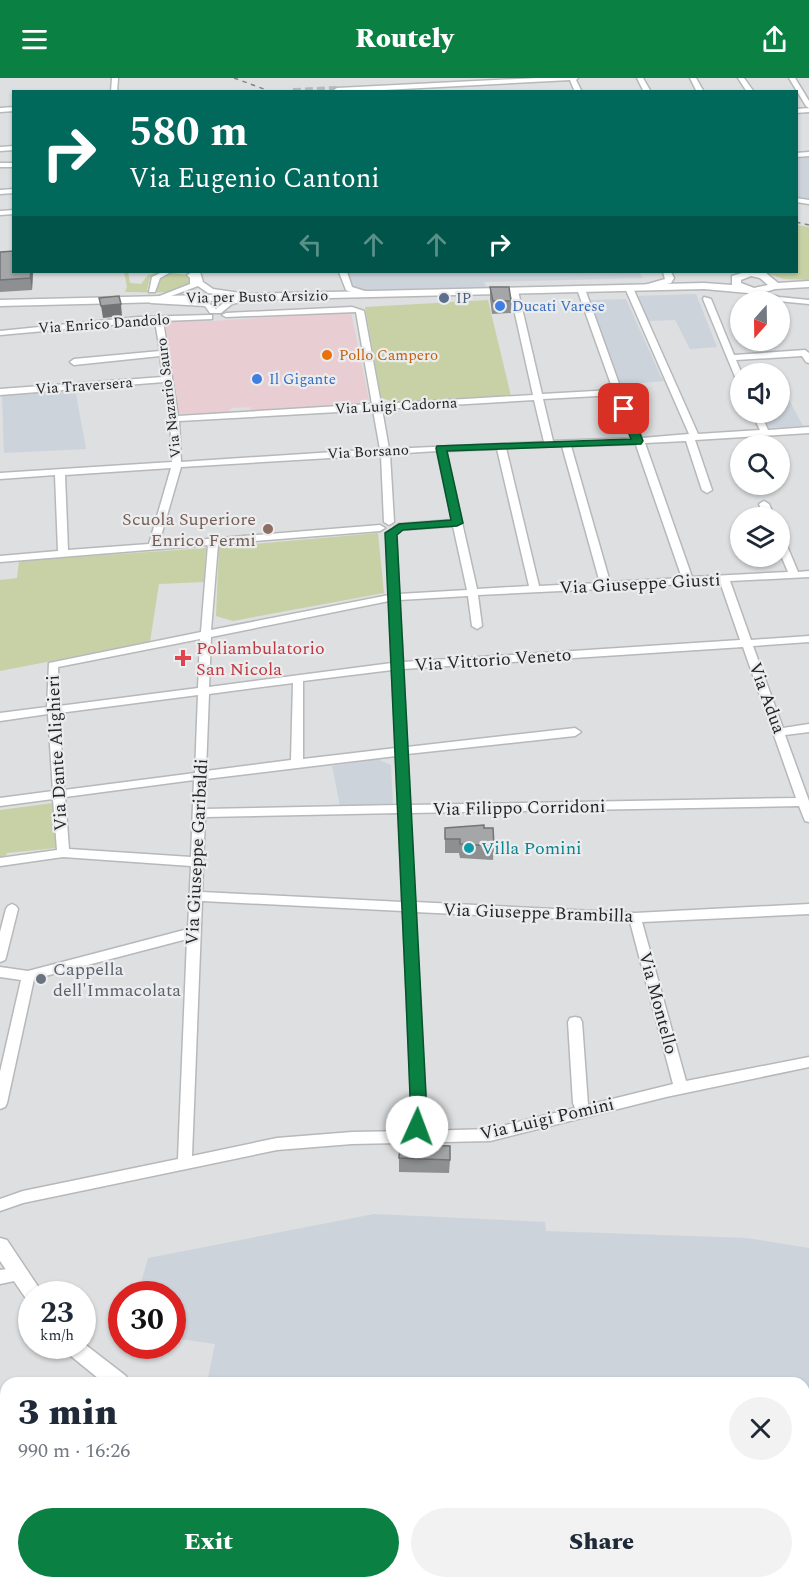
<!DOCTYPE html>
<meta charset="utf-8">
<style>
:root{--surface:#fff;--page:#f2f2f3;--text:#1f2937;--muted:#747a83;--accent:#0b8043}
body{margin:0;font-family:Spectral,serif;background:var(--page);color:var(--text);height:100vh;display:flex;flex-direction:column;font-size:22px;white-space:nowrap}
*{box-sizing:border-box;margin:0}
p{font-size:20px;color:var(--muted)}
.icon{flex:none;width:33px;height:33px;fill:none;stroke:currentColor;stroke-width:2;stroke-linecap:round;stroke-linejoin:round}
.map{position:relative;flex:1;overflow:hidden}
.details{position:absolute;left:0px;top:1299px;width:810px;height:212px;display:flex;flex-direction:column;background:var(--surface);border-radius:18px 18px 0 0;box-shadow:0 2px 4px #0004}
.details>*{flex:none}
.hud{position:absolute;left:12px;top:12px;width:786px;height:183px;border-radius:0px;box-shadow:0 2px 4px #0004;background:#00695c;color:#fff;overflow:hidden}
.needle{width:39px;rotate:200deg}
.controls{position:absolute;left:730px;top:213px;display:grid;gap:12px}
.controls a{display:grid;place-items:center;width:60px;height:60px;border-radius:50%;background:var(--surface);box-shadow:0 2px 4px #0004;font-size:30px}
.speed{position:absolute;left:18px;top:1203px;display:flex;gap:12px;font-size:30px;font-weight:700;text-align:center}
.speed>*{display:grid;place-content:center;width:78px;height:78px;border-radius:50%;background:var(--surface);box-shadow:0 2px 4px #0004;line-height:1}
.speed small{font-size:15px;font-weight:400}
.speed .limit{border:9px solid #d22;background:#fff;color:#111}
.pin{position:absolute;display:grid;place-items:center;width:51px;height:51px;color:#fff;margin:-26px;border-radius:12px;box-shadow:0 3px 9px #0006}
.me{position:absolute;width:66px;margin:-33px;rotate:2deg;stroke-linejoin:round;filter:drop-shadow(0 0 4px #0008)}
.turn{display:flex;align-items:center;gap:21px;height:126px;padding:0 18px;font-size:27px}
.turn .icon{width:78px;height:78px;stroke-width:2.5}
.turn b{display:block;font-size:42px;line-height:51px}
.lanes{display:flex;align-items:center;height:57px;padding:0 18px;background:#0003;justify-content:center;gap:30px;direction:ltr}
.lanes .off{opacity:.35}
.round{display:grid;place-items:center;flex:none;width:63px;height:63px;border-radius:32px;background:var(--page)}
.head{display:flex;align-items:center;justify-content:space-between;height:102px;padding:0 18px}
h1{font-size:36px;font-weight:800;line-height:45px}
.action{display:flex;gap:12px;margin-top:auto;padding:12px 18px}
.action a{flex:1;height:69px;border-radius:36px;background:var(--accent);color:#fff;font-size:24px;font-weight:800;line-height:69px;text-align:center}
.action a+a{background:var(--page);color:var(--text)}
header{display:flex;justify-content:space-between;align-items:center;height:78px;padding:0 18px;background:var(--accent);color:#fff;font-size:27px;font-weight:800}
.map>svg:first-child{display:block}
.commercial{fill:#e8ced3}
.built{fill:#ccd3db}
.green{fill:#c8d1a6}
.lines{fill:none;stroke-linecap:round;stroke-linejoin:round}
.minor-tunnel{stroke:#b8babc;stroke-width:8;stroke-dasharray:8 4;stroke-linecap:butt}
.minor-casing{stroke:#b6b8ba;stroke-width:3}
.major-casing{stroke:#b6b8ba;stroke-width:3}
.minor{fill:#fff;fill-rule:evenodd}
.major{fill:#fff;fill-rule:evenodd}
.rail{stroke:#828385;stroke-width:1.5;stroke-dasharray:4.5 4.5;stroke-linecap:butt}
.wall{fill:#8d8f90}
.shaded-wall{fill:#737476}
.building{fill:#a4a6a8;stroke:#737476;stroke-width:1.5}
.route{fill:#0b8043;stroke:#07532c;stroke-width:1.5}
.service-dot{fill:#5c6f8a;stroke:#ebecee;stroke-width:2}
.shop-dot{fill:#3f7fe0;stroke:#ebecee;stroke-width:2}
.food-dot{fill:#e8710a;stroke:#ebecee;stroke-width:2}
.education-dot{fill:#8d6e63;stroke:#ebecee;stroke-width:2}
.health-dot{fill:#e0444e;stroke:#ebecee;stroke-width:2}
.culture-dot{fill:#0f9aa8;stroke:#ebecee;stroke-width:2}
.worship-dot{fill:#6b7280;stroke:#ebecee;stroke-width:2}
.labels{text-anchor:middle;dominant-baseline:central;stroke-width:4.5;stroke-linejoin:round;paint-order:stroke}
.far-street-label{font-size:15px;fill:#242526;stroke:#ebecee}
.far-service-label{font-size:15px;fill:#4e5e75;stroke:#ebecee;text-anchor:start}
.far-shop-label{font-size:15px;fill:#366cbe;stroke:#ebecee;text-anchor:start}
.far-food-label{font-size:15px;fill:#c56008;stroke:#ebecee;text-anchor:start}
.education-label{font-size:18px;fill:#785e54;stroke:#ebecee;text-anchor:end}
.street-label{font-size:18px;fill:#242526;stroke:#ebecee}
.health-label{font-size:18px;fill:#be3a42;stroke:#ebecee;text-anchor:start}
.culture-label{font-size:18px;fill:#0d838f;stroke:#ebecee;text-anchor:start}
.worship-label{font-size:18px;fill:#5b616d;stroke:#ebecee;text-anchor:start}
</style>
<header><svg class="icon" aria-label="menu" viewBox="0 0 24 24"><path d="M4 6h16M4 12h16M4 18h16"/></svg>Routely<svg class="icon" aria-label="share" viewBox="0 0 24 24"><path d="M12 15V3M7 8l5-5 5 5M5 13v7h14v-7"/></svg></header>
<div class="map">
<svg width="809" height="1510" viewBox="0 0 809 1510">
<rect width="100%" height="100%" fill="#dddfe1"/>
<polygon class="commercial" points="351,234 369,322 362,326 250,332 250,329 232,330 227,334 182,336 178,334 165,245 167,243 212,243"/>
<g class="built">
<polygon points="809,77 809,121 797,119 796,79"/>
<polygon points="348,194 639,194 643,200 484,204 486,209 359,212 352,209"/>
<polygon points="696,216 717,269 690,271 675,242 648,243 636,221 637,218"/>
<polygon points="626,221 661,299 664,303 621,307 590,222"/>
<polygon points="780,305 803,348 767,350 760,335 780,334"/>
<polygon points="75,311 86,371 4,375 2,316"/>
<polygon points="377,681 391,687 393,729 340,728 332,688"/>
<polygon points="374,1136 545,1144 546,1153 746,1160 809,1170 809,1430 804,1429 804,1305 207,1305 215,1266 173,1260 172,1216 138,1216 148,1180"/>
<polygon points="804,1467 809,1468 809,1510 482,1510 483,1504 804,1504"/>
</g>
<g class="green">
<polygon points="797,147 809,149 809,202 784,201 763,194 796,194"/>
<path d="M 124,194 L 128,194 L 130,205 L 141,206 L 148,197 L 159,194 L 150,199 L 147,212 L 155,212 L 157,201 L 171,195 L 189,197 L 192,205 C 177,219 144,213 125,214 L 127,209 Z"/>
<polygon points="488,222 511,318 395,324 381,320 365,229"/>
<polygon points="378,455 384,515 233,543 216,538 219,469"/>
<polygon points="206,470 204,504 159,506 150,564 0,593 0,502 17,500 19,483"/>
<polygon points="53,725 56,770 7,775 5,780 0,781 0,732"/>
<polygon points="109,1505 483,1504 483,1505 482,1510 109,1510"/>
</g>
<g class="lines">
<g class="minor-tunnel">
<polyline points="293,14 337,12"/>
<polyline points="151,225 152,212"/>
</g>
<g class="minor-casing">
<g id="minor">
<polygon points="112,0 118,0 117,14 111,14"/>
<polygon points="537,0 578,0 576,2 582,14 575,14 570,2 346,14 334,12 337,10"/>
<polygon points="637,0 643,0 651,14 644,14"/>
<polygon points="690,0 696,0 704,14 697,14"/>
<polygon points="738,0 744,0 754,14 747,14"/>
<polygon points="789,0 795,0 809,23 809,34 796,35 796,31 809,30 806,28"/>
<polygon points="14,29 14,33 0,34 0,30"/>
<polygon points="14,68 14,72 0,73 0,69"/>
<polygon points="809,74 809,78 796,79 796,75"/>
<rect x="0" y="85" width="14" height="4"/>
<polygon points="14,111 14,115 0,116 0,112"/>
<polygon points="796,120 809,122 809,126 796,124"/>
<polygon points="14,132 14,136 0,137 0,133"/>
<polygon points="162,194 171,194 160,200 155,214 149,214 152,199"/>
<path d="M 192,194 L 200,194 L 203,204 L 213,211 L 247,216 L 248,218 L 246,220 L 248,222 L 232,226 L 221,235 L 210,235 L 205,228 L 151,225 L 147,223 L 190,206 L 190,200 L 187,197 ZM 198,208 L 208,215 L 241,220 L 227,222 L 216,231 L 207,224 L 163,221 Z"/>
<polygon points="339,194 347,194 352,209 368,214 368,218 362,218 346,212"/>
<polygon points="663,194 671,194 674,200 671,205 641,212 641,208 665,201"/>
<path d="M 626,208 L 633,210 L 698,356 L 760,352 L 751,334 L 760,334 L 768,352 L 809,349 L 809,355 L 695,362 L 712,412 L 707,415 L 702,412 L 686,363 L 645,365 L 692,499 L 788,494 L 780,475 L 780,460 L 785,463 L 798,494 L 809,493 L 809,499 L 730,503 L 751,562 L 809,558 L 809,564 L 753,568 L 783,650 L 809,646 L 809,654 L 785,657 L 809,723 L 809,744 L 805,743 L 799,728 L 410,735 L 415,824 L 635,835 L 809,826 L 809,836 L 642,844 L 686,1003 L 809,979 L 809,989 L 666,1019 L 490,1063 L 352,1066 L 277,1072 L 23,1125 L 0,1133 L 0,1121 L 23,1113 L 178,1081 L 187,861 L 34,901 L 7,1025 L 5,1029 L 0,1031 L 0,994 L 21,902 L 0,899 L 0,889 L 28,893 L 188,851 L 191,788 L 63,779 L 0,788 L 0,780 L 57,772 L 53,721 L 0,728 L 0,720 L 53,713 L 48,636 L 0,643 L 0,635 L 47,629 L 49,585 L 201,554 L 208,467 L 0,484 L 0,478 L 58,473 L 55,397 L 0,401 L 0,395 L 172,384 L 170,341 L 164,304 L 0,317 L 0,311 L 163,299 L 160,278 L 74,287 L 70,284 L 74,281 L 160,273 L 155,243 L 0,257 L 0,253 L 138,239 L 209,237 L 212,237 L 212,241 L 163,243 L 178,338 L 372,326 L 356,234 L 226,239 L 222,237 L 226,235 L 352,229 L 364,233 L 381,326 L 533,317 L 510,213 L 514,211 L 518,213 L 542,316 L 613,312 L 577,211 L 581,209 L 585,211 L 622,314 L 642,360 L 689,356 L 625,210 ZM 615,317 L 633,360 L 553,363 L 543,321 ZM 534,322 L 544,364 L 389,371 L 382,331 ZM 373,332 L 380,371 L 181,384 L 179,343 ZM 636,366 L 637,370 L 682,500 L 610,504 L 571,368 ZM 562,368 L 600,505 L 539,508 L 506,370 ZM 497,371 L 529,508 L 477,511 L 446,373 ZM 437,373 L 452,442 L 399,446 L 394,449 L 399,452 L 453,448 L 467,512 L 399,516 L 396,455 L 391,452 L 386,455 L 389,517 L 211,552 L 218,466 L 380,453 L 385,450 L 380,447 L 159,465 L 181,389 L 381,377 L 384,444 L 389,447 L 394,444 L 390,376 ZM 171,390 L 149,466 L 68,472 L 65,397 ZM 720,504 L 740,562 L 403,584 L 399,522 L 468,518 L 472,548 L 477,551 L 482,548 L 478,517 L 602,511 L 606,512 L 610,510 ZM 389,523 L 392,585 L 209,609 L 211,559 ZM 200,561 L 198,610 L 59,628 L 58,589 ZM 743,569 L 796,720 L 410,727 L 407,676 L 575,658 L 581,654 L 575,650 L 407,669 L 403,591 ZM 392,592 L 396,670 L 303,681 L 303,603 ZM 293,605 L 291,682 L 206,693 L 209,616 ZM 198,617 L 195,695 L 64,712 L 59,635 ZM 396,678 L 398,727 L 205,731 L 206,701 ZM 194,702 L 191,779 L 69,771 L 65,719 ZM 399,735 L 402,824 L 202,814 L 205,739 ZM 202,823 L 403,833 L 411,1017 L 409,1053 L 352,1054 L 277,1060 L 192,1078 ZM 415,834 L 630,844 L 673,1006 L 588,1027 L 582,944 L 580,940 L 575,939 L 570,940 L 568,944 L 573,1025 L 575,1030 L 490,1051 L 423,1053 L 425,1017 Z"/>
<polygon points="750,211 779,219 809,222 809,226 778,223 750,215"/>
<polygon points="704,219 711,221 734,277 805,272 809,275 809,285 806,284 802,278 736,282 742,296 741,307 738,306 703,221"/>
<polygon points="764,423 769,426 775,440 765,440 759,426"/>
<polygon points="12,826 16,828 18,831 6,879 5,882 0,884 0,854 6,831 8,828"/>
<polygon points="19,1189 24,1191 27,1196 24,1201 0,1206 0,1192"/>
<rect x="87" y="1504" width="18" height="6"/>
</g>
</g>
<g class="major-casing">
<g id="major">
<path d="M 745,194 L 766,195 L 778,205 L 809,203 L 809,209 L 775,211 L 759,216 L 704,211 L 0,228 L 0,222 L 704,205 L 732,207 L 732,198 ZM 751,198 L 760,200 L 768,207 L 754,210 L 741,205 L 741,202 Z"/>
<polygon points="0,1160 7,1162 43,1216 32,1216 32,1224 27,1222 0,1183"/>
<polygon points="82,1264 126,1298 129,1305 104,1305 66,1274 63,1268 82,1268"/>
<polygon points="804,1437 809,1438 809,1460 804,1459"/>
</g>
</g>
<use href="#minor" class="minor"/>
<use href="#major" class="major"/>
<g class="rail">
<polyline points="234,0 272,14"/>
<polyline points="796,144 809,147"/>
</g>
</g>
<g class="wall">
<polygon points="0,174 33,194 32,212 0,214"/>
<polygon points="490,209 511,223 511,235 492,236 490,221"/>
<polygon points="445,750 484,750 494,768 493,782 460,780 459,775 445,775"/>
<polygon points="399,1080 450,1082 449,1095 399,1094"/>
</g>
<g class="shaded-wall">
<polygon points="31,194 33,194 32,212 30,200"/>
<polygon points="121,226 122,238 103,240 101,228"/>
</g>
<g class="building">
<polygon points="14,173 14,194 31,194 30,200 0,202 0,174"/>
<polygon points="490,209 509,209 511,223 493,223"/>
<polygon points="119,218 121,226 101,228 99,220"/>
<polygon points="484,747 484,750 493,750 494,768 460,766 460,761 445,761 445,750"/>
<polygon points="400,1066 450,1068 450,1082 399,1080"/>
</g>
<polygon class="route" points="621,328 630,331 643,363 641,366 447,373 463,445 457,448 403,452 397,457 426,1017 425,1049 422,1054 417,1056 411,1054 408,1049 410,1017 406,920 385,455 399,446 451,442 436,370 437,368 631,361 619,331"/>
<circle class="service-dot" cx="444" cy="220" r="6"/>
<g class="shop-dot">
<circle cx="500" cy="228" r="6"/>
<circle cx="257" cy="301" r="6"/>
</g>
<circle class="food-dot" cx="327" cy="277" r="6"/>
<circle class="education-dot" cx="268" cy="451" r="6"/>
<path class="health-dot" d="M180 571h6v6h6v6h-6v6h-6v-6h-6v-6h6z"/>
<circle class="culture-dot" cx="469" cy="770" r="6"/>
<circle class="worship-dot" cx="41" cy="901" r="6"/>
<g class="labels">
<g class="far-street-label">
<text transform="translate(257 219) rotate(-1)">Via per Busto Arsizio</text>
<text transform="translate(104 246) rotate(-4)">Via Enrico Dandolo</text>
<text transform="translate(84 308) rotate(-4)">Via Traversera</text>
<text transform="translate(169 320) rotate(-97)">Via Nazario Sauro</text>
<text transform="translate(396 328) rotate(-3)">Via Luigi Cadorna</text>
<text transform="translate(368 374) rotate(-3)">Via Borsano</text>
</g>
<g class="far-service-label">
<text x="456" y="220">IP</text>
</g>
<g class="far-shop-label">
<text x="512" y="228">Ducati Varese</text>
<text x="269" y="301">Il Gigante</text>
</g>
<g class="far-food-label">
<text x="339" y="277">Pollo Campero</text>
</g>
<g class="education-label">
<text x="256" y="441">Scuola Superiore<tspan x="256" dy="21">Enrico Fermi</tspan></text>
</g>
<g class="street-label">
<text transform="translate(640 506) rotate(-3)">Via Giuseppe Giusti</text>
<text transform="translate(493 582) rotate(-4)">Via Vittorio Veneto</text>
<text transform="translate(767 620) rotate(70)">Via Adua</text>
<text transform="translate(57 675) rotate(-93)">Via Dante Alighieri</text>
<text transform="translate(519 730) rotate(-1)">Via Filippo Corridoni</text>
<text transform="translate(197 774) rotate(-87)">Via Giuseppe Garibaldi</text>
<text transform="translate(538 835) rotate(2)">Via Giuseppe Brambilla</text>
<text transform="translate(658 925) rotate(75)">Via Montello</text>
<text transform="translate(547 1041) rotate(-13)">Via Luigi Pomini</text>
</g>
<g class="health-label">
<text x="196" y="570">Poliambulatorio<tspan x="196" dy="21">San Nicola</tspan></text>
</g>
<g class="culture-label">
<text x="481" y="770">Villa Pomini</text>
</g>
<g class="worship-label">
<text x="53" y="891">Cappella<tspan x="53" dy="21">dell'Immacolata</tspan></text>
</g>
</g>
</svg>
<div class="controls">
<a><svg class="needle" viewBox="-14 -14 28 28"><path d="M0-13l5 13h-10z" fill="#e53935"/><path d="M0 13l5-13h-10z" fill="#747a83"/></svg></a>
<a><svg class="icon" aria-label="sound" viewBox="0 0 24 24"><path d="M4 9h4l5-4v14l-5-4H4zM17 9q2 3 0 6"/></svg></a>
<a><svg class="icon" aria-label="search" viewBox="0 0 24 24"><circle cx="10" cy="10" r="6"/><path d="M15 15l6 6"/></svg></a>
<a><svg class="icon" aria-label="layers" viewBox="0 0 24 24"><path d="M12 4l9 5-9 5-9-5zM3 14l9 5 9-5"/></svg></a>
</div>
<div class="speed"><div>23<small>km/h</small></div><div class="limit">30</div></div>
<div class="pin" style="left:624px;top:331px;background:#d93025"><svg class="icon" aria-label="arrive" viewBox="0 0 24 24"><path d="M6 21V4h12l-3 4 3 4H6"/></svg></div>
<svg class="me" style="left:417px;top:1049px" viewBox="-20 -20 40 40"><circle r="19" fill="#fff"/><path d="M0-13L10 11 0 6-10 11z" fill="#0b8043"/></svg>
<div class="hud">
<div class="turn"><svg class="icon" aria-label="right" viewBox="0 0 24 24"><path d="M7 20v-9h11M14 6l5 5-5 5"/></svg><div><b>580 m</b>Via Eugenio Cantoni</div></div>
<div class="lanes"><svg class="icon off" aria-label="left" viewBox="0 0 24 24"><path d="M17 20v-9H6M10 6l-5 5 5 5"/></svg><svg class="icon off" aria-label="ahead" viewBox="0 0 24 24"><path d="M12 20V5M6 11l6-6 6 6"/></svg><svg class="icon off" aria-label="ahead" viewBox="0 0 24 24"><path d="M12 20V5M6 11l6-6 6 6"/></svg><svg class="icon" aria-label="right" viewBox="0 0 24 24"><path d="M7 20v-9h11M14 6l5 5-5 5"/></svg></div>
</div>
<section class="details">
<div class="head"><div><h1>3 min</h1><p>990 m · 16:26</p></div><a class="round"><svg class="icon" aria-label="close" viewBox="0 0 24 24"><path d="M6 6l12 12M18 6L6 18"/></svg></a></div>
<div class="action"><a>Exit</a><a>Share</a></div>
</section>
</div>
